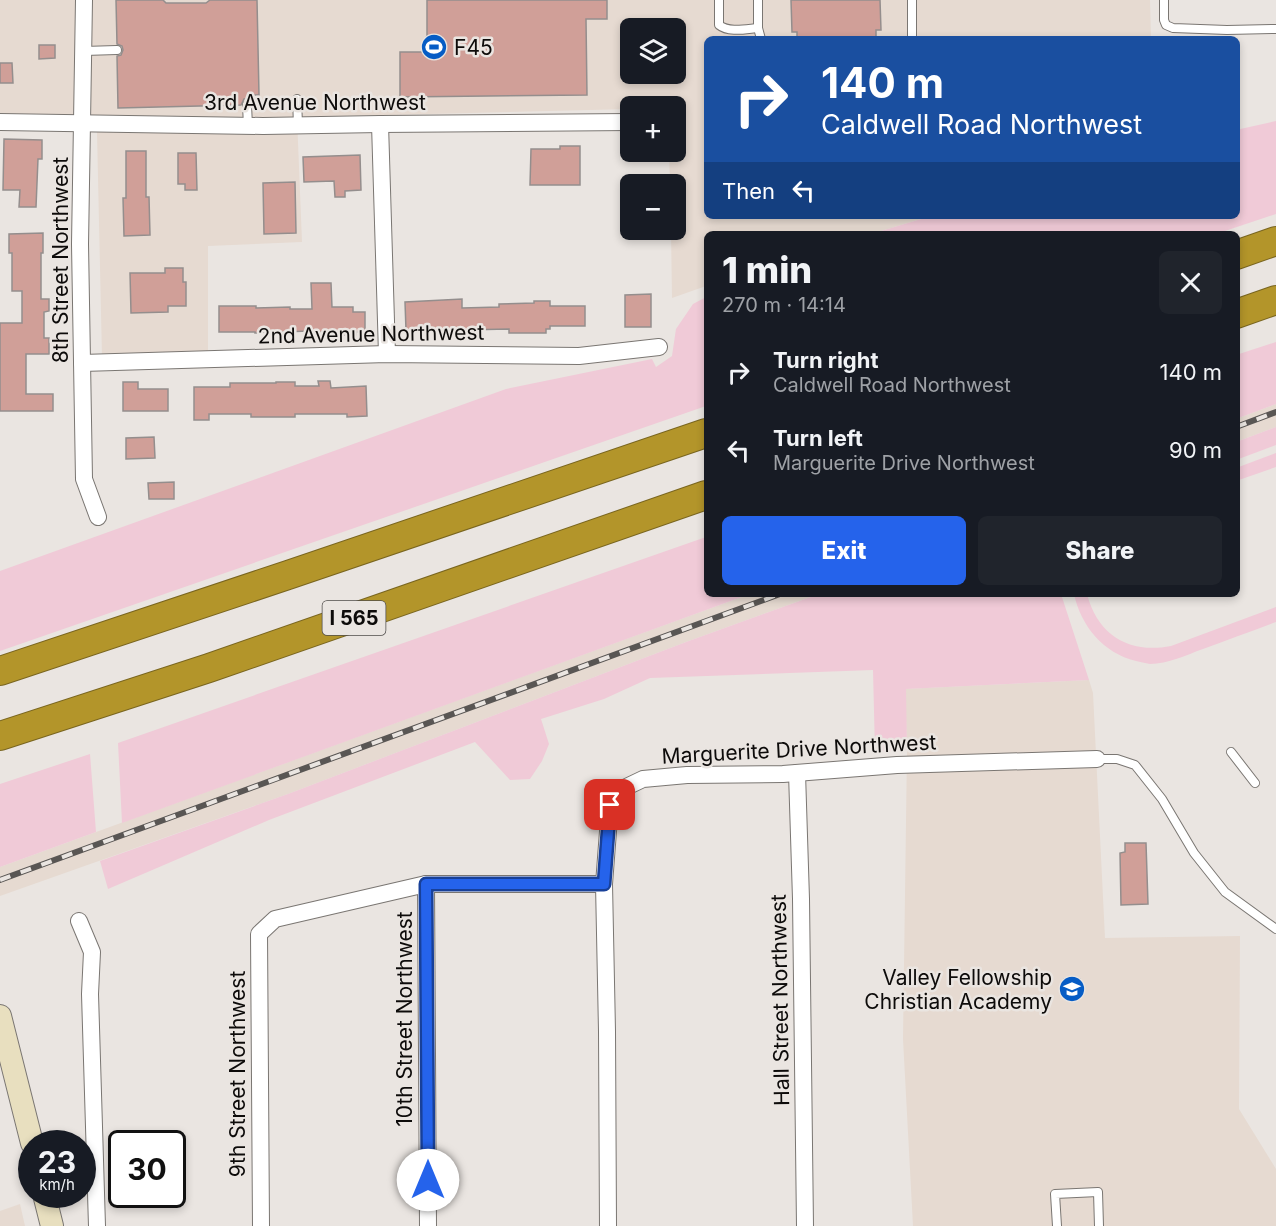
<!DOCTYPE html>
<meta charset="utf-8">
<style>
:root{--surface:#171b24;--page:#20242c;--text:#f1f3f6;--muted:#9ea1a6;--accent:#2563eb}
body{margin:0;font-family:Inter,sans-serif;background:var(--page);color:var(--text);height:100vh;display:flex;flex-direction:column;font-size:22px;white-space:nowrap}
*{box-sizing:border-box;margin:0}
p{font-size:20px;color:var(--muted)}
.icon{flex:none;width:33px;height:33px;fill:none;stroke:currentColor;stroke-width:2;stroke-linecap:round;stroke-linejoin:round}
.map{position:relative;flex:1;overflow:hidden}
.side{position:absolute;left:704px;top:231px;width:536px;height:366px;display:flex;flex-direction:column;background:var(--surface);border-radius:9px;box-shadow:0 3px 9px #0003}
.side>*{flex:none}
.top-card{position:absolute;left:704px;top:36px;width:536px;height:183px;border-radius:9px;box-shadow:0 3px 9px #0003;background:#1a4fa0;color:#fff;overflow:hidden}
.fabs{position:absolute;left:620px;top:18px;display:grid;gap:12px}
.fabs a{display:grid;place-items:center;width:66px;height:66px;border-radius:9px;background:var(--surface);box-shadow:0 3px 9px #0003;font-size:30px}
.speed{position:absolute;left:18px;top:1130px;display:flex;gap:12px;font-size:30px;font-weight:700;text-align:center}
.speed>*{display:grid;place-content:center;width:78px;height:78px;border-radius:50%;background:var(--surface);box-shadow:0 3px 9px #0003;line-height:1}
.speed small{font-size:15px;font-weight:400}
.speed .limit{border:3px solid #111;border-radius:9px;background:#fff;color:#111}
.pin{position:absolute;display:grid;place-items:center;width:51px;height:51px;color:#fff;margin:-26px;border-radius:12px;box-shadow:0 3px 9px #0006}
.me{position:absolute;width:66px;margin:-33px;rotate:0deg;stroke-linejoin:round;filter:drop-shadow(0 0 4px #0008)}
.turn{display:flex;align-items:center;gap:21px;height:126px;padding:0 18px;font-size:27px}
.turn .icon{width:78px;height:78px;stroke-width:2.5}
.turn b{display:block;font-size:42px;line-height:51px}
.then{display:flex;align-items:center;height:57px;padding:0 18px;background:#0003;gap:12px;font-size:22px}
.round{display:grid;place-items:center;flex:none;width:63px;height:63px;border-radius:9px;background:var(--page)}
.headline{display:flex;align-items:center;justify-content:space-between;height:102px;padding:0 18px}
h1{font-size:36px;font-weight:800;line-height:45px}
.primary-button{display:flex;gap:12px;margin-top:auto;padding:12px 18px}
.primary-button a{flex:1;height:69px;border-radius:9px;background:var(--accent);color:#fff;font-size:24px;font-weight:800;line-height:69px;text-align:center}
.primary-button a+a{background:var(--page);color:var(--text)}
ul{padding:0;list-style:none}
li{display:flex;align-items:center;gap:18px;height:78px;padding:0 18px}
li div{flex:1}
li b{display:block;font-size:22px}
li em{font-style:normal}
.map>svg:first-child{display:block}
.built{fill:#e6dad1;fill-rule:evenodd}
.green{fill:#f0cad7}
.building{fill:#d09f98;stroke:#948e8d;stroke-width:1.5}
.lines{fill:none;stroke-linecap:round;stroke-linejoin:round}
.lane-casing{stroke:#7a7672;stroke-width:10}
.street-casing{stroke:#7a7672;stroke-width:18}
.secondary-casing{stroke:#7a7672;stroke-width:24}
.highway-casing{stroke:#79651f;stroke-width:30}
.lane{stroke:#fff;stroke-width:8}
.street{stroke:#fff;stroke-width:16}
.secondary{stroke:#e8dfbf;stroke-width:22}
.highway{stroke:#b3952a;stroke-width:28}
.rail-casing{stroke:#595654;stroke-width:6}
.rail{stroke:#eae5e1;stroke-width:4;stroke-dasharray:11;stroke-linecap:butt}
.route-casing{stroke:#184099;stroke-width:15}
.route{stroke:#2563eb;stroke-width:10}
.labels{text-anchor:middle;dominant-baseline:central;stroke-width:5;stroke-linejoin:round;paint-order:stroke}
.shield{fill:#eae5e1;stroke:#4f4c4a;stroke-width:1.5}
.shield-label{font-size:20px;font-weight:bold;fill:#0d0b0a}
.poi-label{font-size:21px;fill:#0d0b0a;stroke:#eae5e1;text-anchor:start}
.street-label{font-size:21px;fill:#0d0b0a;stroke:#eae5e1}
</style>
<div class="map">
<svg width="1276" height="1226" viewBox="0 0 1276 1226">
<rect width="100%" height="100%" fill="#eae5e1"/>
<g class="built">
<path d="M 0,0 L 1150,0 L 1151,39 L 706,39 L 706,216 L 931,216 L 871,234 L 706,234 L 706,286 L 672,298 L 671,230 L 675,230 L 675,184 L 670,184 L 669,152 L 675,152 L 675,106 L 630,106 L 630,109 L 390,115 L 297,117 L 302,242 L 208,246 L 208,354 L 102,357 L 97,132 L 0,130 ZM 630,28 L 675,28 L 675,74 L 630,74 Z"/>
<polygon points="1276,404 1276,427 1236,442 1236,419"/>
<polygon points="750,594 819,594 686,642 288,794 0,896 0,867"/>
<polygon points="1089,680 1093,693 1105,938 1240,936 1239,1109 1276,1169 1276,1226 913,1226 903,1039 907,750 905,689"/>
<polygon points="20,1204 25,1226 0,1226 0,1211"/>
</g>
<g class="green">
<polygon points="1276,121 1276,214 1216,234 871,234 931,216 1236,216 1236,130"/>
<polygon points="706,297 706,406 0,651 0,571 506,389 652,359 656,367 672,356 676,329 693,304"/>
<polygon points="1276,342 1276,404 1236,419 1236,355"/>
<polygon points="1276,427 1276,445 1236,460 1236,442"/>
<polygon points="1276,453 1276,467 1236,481 1236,468"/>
<polygon points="706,537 706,594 750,594 122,823 118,743"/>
<polygon points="819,594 1061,594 1089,680 906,689 907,750 875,752 873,670 650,678 604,699 541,719 549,744 542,761 530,779 510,780 475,742 269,820 108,889 100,861 288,794 686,642"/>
<path d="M 1074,594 L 1087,594 C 1098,636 1130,654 1171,646 L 1276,607 L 1276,622 C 1252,631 1227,640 1203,649 C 1186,655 1168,664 1150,664 C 1145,663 1140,662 1136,661 C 1103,653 1081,626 1074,594 Z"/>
<polygon points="90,754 96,832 0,867 0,784"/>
</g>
<g class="building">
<polygon points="116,0 163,0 166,3 206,3 210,0 257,0 259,95 251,95 252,101 247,99 244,99 241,105 118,108 117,56 121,55 123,50 122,46 117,44"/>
<polygon points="427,0 607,0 607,19 586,19 587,95 400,97 400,52 427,52"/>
<polygon points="791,0 880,0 881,30 876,30 876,39 797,39 797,32 792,32"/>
<polygon points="39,45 55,45 55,58 39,59"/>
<polygon points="0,63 12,63 13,83 0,83"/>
<polygon points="4,139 42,140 42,159 38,159 36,207 19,207 20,190 3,190"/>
<polygon points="560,146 580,146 580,185 530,185 531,149 560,149"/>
<polygon points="126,151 146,151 146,197 149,197 150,235 124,236 123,198 126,198"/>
<polygon points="178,153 196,153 197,190 185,190 185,184 178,184"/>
<polygon points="360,155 361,190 345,191 345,197 335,197 334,181 304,182 303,157"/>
<polygon points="295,182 296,233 264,234 263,183"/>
<polygon points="43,233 43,253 41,253 41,299 49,299 49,311 44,312 44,338 49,338 49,354 26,354 26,394 53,394 53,411 0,411 0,323 22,323 22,291 12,291 12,253 9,253 9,234"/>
<polygon points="165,268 183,268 183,282 186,282 186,306 168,306 168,312 131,313 130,273 165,273"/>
<polygon points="311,283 331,283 332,307 353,307 353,312 365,312 365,332 356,332 356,335 344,335 344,332 321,332 321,336 310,336 309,331 255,333 255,332 219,332 219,306 256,306 256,308 290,307 290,309 312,309"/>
<polygon points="651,294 651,327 625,327 625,295"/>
<polygon points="462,299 462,308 499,307 499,304 534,303 534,301 550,301 550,306 585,306 585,326 550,326 550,329 546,329 546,333 509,333 509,329 463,330 458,331 458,334 436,335 435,329 406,330 405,302"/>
<polygon points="318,381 330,381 331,388 366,386 367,416 347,417 347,414 295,414 295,417 251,417 251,414 209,414 209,420 194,420 194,387 230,387 230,383 276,383 276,382 295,382 295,386 319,386"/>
<polygon points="123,382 138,382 138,389 168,389 168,411 123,411"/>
<polygon points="154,437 155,458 126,459 126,438"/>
<polygon points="174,482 174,499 149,499 148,483"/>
<polygon points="1125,843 1146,843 1148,904 1121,905 1120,853 1125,852"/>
</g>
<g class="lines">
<g class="lane-casing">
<g id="lane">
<path d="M 719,0 L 719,25 C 729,33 746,29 758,28"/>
<polyline points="758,0 758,28 761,39"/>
<polyline points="912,0 912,39"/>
<polyline points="1164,0 1164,20 1166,25 1173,28 1227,30 1276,29"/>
<polyline points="84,51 117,50"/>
<polyline points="297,99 298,125"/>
<polyline points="247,105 248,126"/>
<polyline points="1231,752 1255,783"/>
<polyline points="1097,759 1117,759 1135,765 1162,799 1194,853 1225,892 1276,929"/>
<polyline points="1057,1226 1055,1194 1098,1192 1099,1226"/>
</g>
</g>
<g class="street-casing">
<g id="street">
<polyline points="84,0 80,244 84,479 98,517"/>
<polyline points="0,122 263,126 380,124 630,122"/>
<polyline points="380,124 387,354"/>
<polyline points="82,363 387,354 579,356 659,347"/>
<polyline points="797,773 801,899 805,1226"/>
<polyline points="426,884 428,1226"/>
<polyline points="79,921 92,952 90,994 97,1226"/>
<polyline points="261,1226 259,934 275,919 426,884 604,884"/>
<polyline points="608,1226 607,1031 604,884 610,805 620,790 643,779 687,775 783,774 897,765 1097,759"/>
</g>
</g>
<g class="secondary-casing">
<g id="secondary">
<polyline points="0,1016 32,1143"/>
<polyline points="44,1194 52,1226"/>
</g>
</g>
<g class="highway-casing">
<g id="highway">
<polyline points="1236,255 1276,241"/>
<polyline points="1236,314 1276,300"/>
<polyline points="0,671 288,575 706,433"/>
<polyline points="0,736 209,668 706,495"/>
</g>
</g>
<use href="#lane" class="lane"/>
<use href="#street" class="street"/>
<use href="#secondary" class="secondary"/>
<use href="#highway" class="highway"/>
<g class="rail-casing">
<g id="rail">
<polyline points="1236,427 1276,412"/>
<polyline points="0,880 780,594"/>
</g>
</g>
<use href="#rail" class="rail"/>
</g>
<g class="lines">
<g class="route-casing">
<polyline id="route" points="428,1180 426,884 604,884 610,805"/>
</g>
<use href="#route" class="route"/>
</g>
<defs>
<g id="stadium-disc" transform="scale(1.35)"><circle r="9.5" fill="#065cc5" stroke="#eae5e1"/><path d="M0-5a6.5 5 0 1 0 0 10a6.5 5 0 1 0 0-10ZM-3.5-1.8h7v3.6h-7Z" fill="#fff"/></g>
<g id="school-disc" transform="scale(1.35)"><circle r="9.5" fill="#065cc5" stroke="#eae5e1"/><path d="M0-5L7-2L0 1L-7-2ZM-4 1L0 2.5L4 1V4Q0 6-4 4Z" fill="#fff"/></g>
</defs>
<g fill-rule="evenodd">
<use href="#stadium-disc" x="434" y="47"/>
<use href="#school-disc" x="1072" y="989"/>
</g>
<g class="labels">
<rect class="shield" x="322.5" y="601" width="63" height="34" rx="4.5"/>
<g class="shield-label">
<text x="354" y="618">I 565</text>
</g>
<g class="poi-label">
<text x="454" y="47">F45</text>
<text x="1052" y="977" text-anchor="end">Valley Fellowship<tspan x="1052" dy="24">Christian Academy</tspan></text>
</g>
<g class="street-label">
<text x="315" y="102">3rd Avenue Northwest</text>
<text transform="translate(60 260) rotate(-90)">8th Street Northwest</text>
<text transform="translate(371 334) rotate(-1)">2nd Avenue Northwest</text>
<text transform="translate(799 749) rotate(-3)">Marguerite Drive Northwest</text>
<text transform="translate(780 1000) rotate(-91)">Hall Street Northwest</text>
<text transform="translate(404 1019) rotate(-90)">10th Street Northwest</text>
<text transform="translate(237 1074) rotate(-90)">9th Street Northwest</text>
</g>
</g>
</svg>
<div class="fabs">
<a><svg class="icon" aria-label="layers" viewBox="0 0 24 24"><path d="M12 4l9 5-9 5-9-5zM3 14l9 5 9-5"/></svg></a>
<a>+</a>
<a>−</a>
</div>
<div class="speed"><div>23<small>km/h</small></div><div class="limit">30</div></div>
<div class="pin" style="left:610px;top:805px;background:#d93025"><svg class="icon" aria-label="arrive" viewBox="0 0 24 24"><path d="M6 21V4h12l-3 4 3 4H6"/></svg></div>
<svg class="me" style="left:428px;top:1180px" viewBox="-20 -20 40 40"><circle r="19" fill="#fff"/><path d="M0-13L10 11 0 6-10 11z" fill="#2563eb"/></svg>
<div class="top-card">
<div class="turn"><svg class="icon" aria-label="right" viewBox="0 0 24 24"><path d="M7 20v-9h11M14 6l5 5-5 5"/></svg><div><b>140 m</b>Caldwell Road Northwest</div></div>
<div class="then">Then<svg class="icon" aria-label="left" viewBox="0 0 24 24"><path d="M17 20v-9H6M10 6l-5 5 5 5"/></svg></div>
</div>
<section class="side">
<div class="headline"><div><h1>1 min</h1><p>270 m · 14:14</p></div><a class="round"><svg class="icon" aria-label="close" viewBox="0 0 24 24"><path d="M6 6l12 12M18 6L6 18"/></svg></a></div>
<ul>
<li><svg class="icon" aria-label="right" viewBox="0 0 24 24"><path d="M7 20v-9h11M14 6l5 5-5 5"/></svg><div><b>Turn right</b><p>Caldwell Road Northwest</p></div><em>140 m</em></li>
<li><svg class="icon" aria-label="left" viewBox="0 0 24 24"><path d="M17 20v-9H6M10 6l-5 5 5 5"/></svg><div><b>Turn left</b><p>Marguerite Drive Northwest</p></div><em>90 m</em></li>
</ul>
<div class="primary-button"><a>Exit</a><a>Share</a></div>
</section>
</div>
